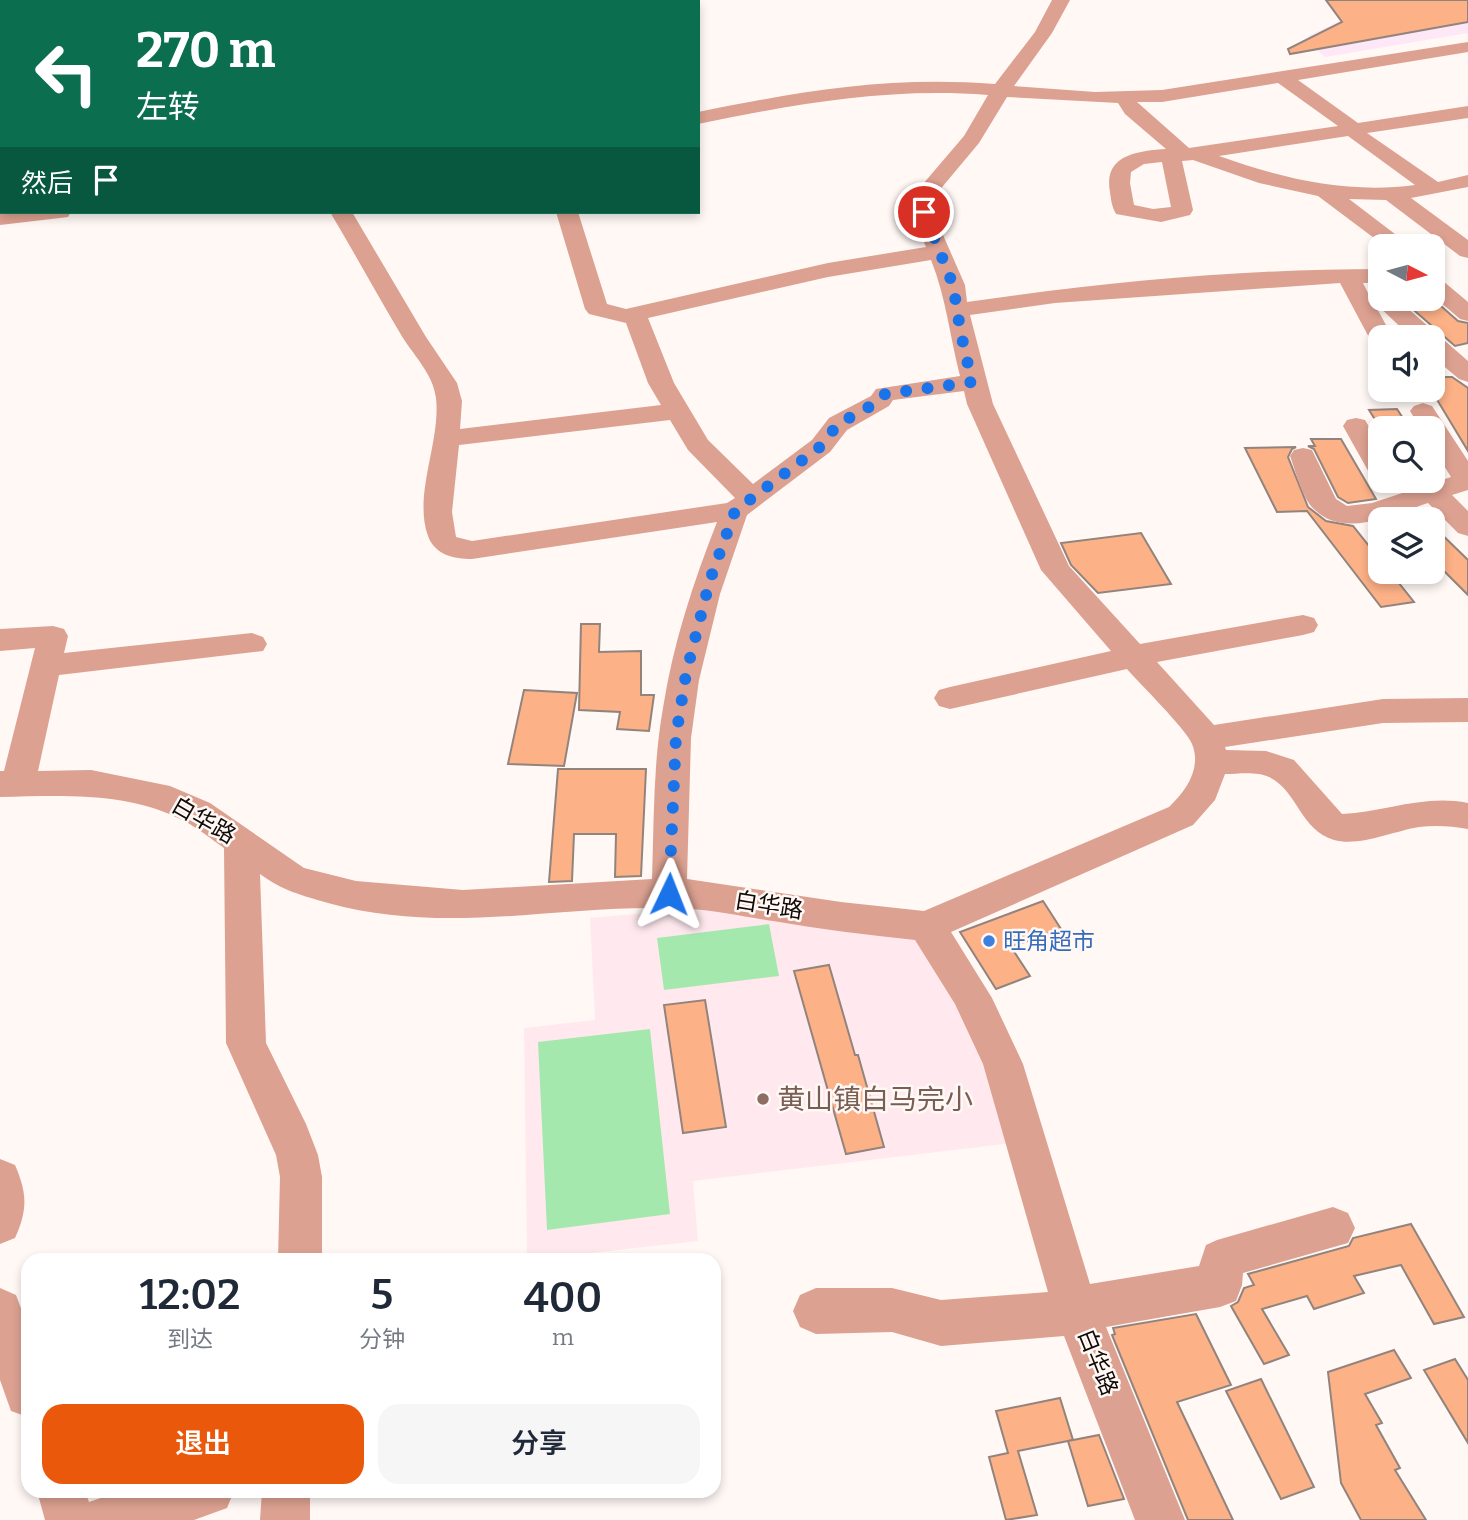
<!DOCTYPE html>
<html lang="zh">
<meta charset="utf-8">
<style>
:root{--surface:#fff;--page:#f6f6f7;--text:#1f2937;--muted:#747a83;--accent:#ea580c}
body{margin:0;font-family:Bitter,"Noto Sans SC",serif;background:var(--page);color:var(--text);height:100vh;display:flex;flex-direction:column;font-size:26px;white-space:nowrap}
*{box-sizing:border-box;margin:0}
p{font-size:23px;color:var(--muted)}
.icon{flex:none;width:38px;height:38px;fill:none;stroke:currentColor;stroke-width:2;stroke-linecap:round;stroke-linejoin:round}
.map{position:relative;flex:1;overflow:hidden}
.drawer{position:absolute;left:21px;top:1253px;width:700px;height:245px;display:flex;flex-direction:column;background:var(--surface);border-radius:21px;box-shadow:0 4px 10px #0003}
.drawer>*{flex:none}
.guide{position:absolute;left:0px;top:0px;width:700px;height:214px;box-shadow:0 4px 10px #0003;background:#0b6e4f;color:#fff;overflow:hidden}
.needle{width:46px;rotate:96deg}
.fabs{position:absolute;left:1368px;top:234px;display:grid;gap:14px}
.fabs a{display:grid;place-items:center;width:77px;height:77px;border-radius:14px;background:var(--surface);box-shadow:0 4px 10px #0003;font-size:35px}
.pin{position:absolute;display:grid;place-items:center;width:60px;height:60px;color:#fff;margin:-30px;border:4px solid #fff;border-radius:50%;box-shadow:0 2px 7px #0007}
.me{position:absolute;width:77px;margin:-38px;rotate:2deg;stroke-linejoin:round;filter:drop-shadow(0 0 5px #0008)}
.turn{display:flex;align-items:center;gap:24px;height:147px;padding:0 21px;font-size:32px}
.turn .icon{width:91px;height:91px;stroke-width:2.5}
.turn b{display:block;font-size:49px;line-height:60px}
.then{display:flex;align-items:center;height:66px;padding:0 21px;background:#0003;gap:14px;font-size:26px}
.eta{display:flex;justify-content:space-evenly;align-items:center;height:119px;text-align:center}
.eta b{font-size:42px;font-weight:600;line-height:49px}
.primary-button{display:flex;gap:14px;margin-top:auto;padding:14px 21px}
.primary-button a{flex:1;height:80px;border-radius:21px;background:var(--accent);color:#fff;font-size:28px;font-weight:600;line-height:80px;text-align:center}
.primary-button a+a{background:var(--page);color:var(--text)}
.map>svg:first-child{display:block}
.commercial{fill:#fee8f7}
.education{fill:#ffe9ee}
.green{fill:#a5e8ae}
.building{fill:#fdb187;stroke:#92847c;stroke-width:2}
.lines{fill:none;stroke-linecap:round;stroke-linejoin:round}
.minor{fill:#dca191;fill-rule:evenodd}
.route{stroke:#1a73e8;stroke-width:12;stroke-dasharray:0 21.6}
.shop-dot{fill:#3f7fe0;stroke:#fff8f5;stroke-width:2.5}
.education-dot{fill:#8d6e63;stroke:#fff8f5;stroke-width:2.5}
.labels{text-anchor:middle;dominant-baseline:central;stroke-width:5;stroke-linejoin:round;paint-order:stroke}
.street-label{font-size:23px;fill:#0f0a07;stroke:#fff8f5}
.shop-label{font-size:23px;fill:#366cbe;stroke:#fff8f5;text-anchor:start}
.near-education-label{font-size:28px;fill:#785e54;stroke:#fff8f5;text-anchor:start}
</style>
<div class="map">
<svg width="1468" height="1520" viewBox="0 0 1468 1520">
<rect width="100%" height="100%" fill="#fff8f5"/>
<polygon class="commercial" points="1324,0 1468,0 1468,33 1325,57 1309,43 1308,36 1340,21"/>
<polygon class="education" points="714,907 910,930 959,991 1013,1143 693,1181 698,1241 527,1260 524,1028 595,1020 590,918"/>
<g class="green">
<polygon points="769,924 779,976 664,990 657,938"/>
<polygon points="650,1029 670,1214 547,1230 538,1042"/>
</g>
<g class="building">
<polygon points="1326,0 1468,0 1468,22 1290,54 1288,49 1342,22"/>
<polygon points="1401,299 1433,299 1458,321 1468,323 1468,343 1455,346"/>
<polygon points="1433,377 1452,377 1468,388 1468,451 1433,393"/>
<polygon points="1397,409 1410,429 1381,429 1369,410"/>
<polygon points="1311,439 1341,439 1376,499 1348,503 1338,497 1314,449 1308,446 1315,446"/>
<polygon points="1296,447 1292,449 1288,457 1308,507 1326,521 1353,526 1381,561 1381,572 1390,572 1414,602 1381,607 1307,511 1277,512 1245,448"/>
<polygon points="1433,526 1468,560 1468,595 1433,560"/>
<polygon points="1141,533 1171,584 1098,593 1071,565 1061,543"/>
<polygon points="581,624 600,624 599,652 641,651 641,695 654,695 649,731 617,729 620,712 579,710"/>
<polygon points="524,690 577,693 564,766 508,764"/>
<polygon points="558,769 646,769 641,876 615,877 616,834 574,834 572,881 549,882"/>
<polygon points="1043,901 1061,929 1011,947 1030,976 996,989 960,932"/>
<polygon points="829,965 855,1055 858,1055 884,1147 846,1154 794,971"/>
<polygon points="705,1000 726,1127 683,1133 664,1005"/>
<polygon points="1411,1224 1464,1317 1434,1324 1401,1265 1354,1276 1364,1293 1314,1309 1307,1296 1262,1309 1289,1355 1264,1364 1231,1306 1238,1302 1244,1288 1254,1285 1248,1274 1349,1246 1353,1238"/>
<polygon points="1196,1314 1231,1385 1177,1402 1233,1520 1188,1520 1112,1335 1115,1334 1113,1328"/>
<polygon points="1394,1350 1411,1378 1365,1394 1382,1423 1376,1425 1400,1468 1395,1470 1426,1520 1361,1520 1341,1483 1328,1372"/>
<polygon points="1455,1359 1468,1380 1468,1443 1424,1370"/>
<polygon points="1261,1379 1314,1487 1281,1499 1226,1391"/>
<polygon points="1060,1398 1073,1440 1018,1451 1037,1515 1006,1520 989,1457 1008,1453 996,1411"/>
<polygon points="1099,1435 1124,1499 1088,1506 1068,1441"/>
</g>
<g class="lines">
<g class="minor">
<polygon points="93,0 111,0 93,2"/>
<rect x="340" y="0" width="18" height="2"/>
<path d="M 1052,0 L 1070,0 L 1052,33 L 1014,86 L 1095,92 L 1162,90 L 1468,42 L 1468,52 L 1298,80 L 1358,123 L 1468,106 L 1468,118 L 1367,133 L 1438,182 L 1468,175 L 1468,187 L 1411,198 L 1468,240 L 1468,258 L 1460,256 L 1386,200 L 1349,199 L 1412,247 L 1386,247 L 1318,196 L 1259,183 L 1193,160 L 1182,161 L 1193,210 L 1190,215 L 1161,222 L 1116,214 C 1112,207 1111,200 1110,192 C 1103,155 1137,151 1166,149 L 1125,114 L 1118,103 L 1007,97 L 979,143 L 938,192 L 935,204 L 936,219 L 965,285 L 967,302 C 1104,282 1243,269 1381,269 L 1381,283 L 1363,283 L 1371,299 L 1375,294 L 1381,293 L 1381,299 L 1397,299 L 1468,361 L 1468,382 L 1459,379 L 1433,357 L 1433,338 L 1412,338 L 1373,301 L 1393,338 L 1381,338 L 1381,345 L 1372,343 L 1340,283 L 1055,303 L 970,315 L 993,404 L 1069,566 L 1140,644 L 1303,615 L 1314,618 L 1318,625 L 1314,632 L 1303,635 L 1157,662 L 1214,725 L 1383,699 L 1468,698 L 1468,722 L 1383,723 L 1225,747 L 1226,750 L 1266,751 L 1294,760 L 1342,814 C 1385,812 1424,794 1468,803 L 1468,829 C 1451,826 1436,825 1419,827 C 1394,831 1359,847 1334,840 C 1300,830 1298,791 1269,777 C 1257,771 1238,774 1225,774 L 1215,800 L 1193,825 L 951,932 L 992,998 L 1023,1064 L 1090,1284 L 1199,1266 L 1206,1245 L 1217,1240 L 1333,1207 L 1348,1213 L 1355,1228 L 1348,1243 L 1243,1273 L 1242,1285 L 1236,1301 L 1220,1307 L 1106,1327 L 1185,1520 L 1135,1520 L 1064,1336 L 941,1346 L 892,1332 L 816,1334 L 800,1327 L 793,1311 L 800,1295 L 816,1288 L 892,1288 L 941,1300 L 1048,1292 L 983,1064 L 955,1004 L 915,940 C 867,935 820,929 773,921 C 745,917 716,910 688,909 C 565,902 451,937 328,903 C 301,895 283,891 260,874 L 266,1043 L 306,1124 L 318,1155 L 322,1177 L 322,1260 L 278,1260 L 280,1177 L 276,1155 L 226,1043 L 224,848 C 211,839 198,828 184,821 C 127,791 62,796 0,797 L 0,771 L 4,771 L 35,648 L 0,651 L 0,629 L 53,626 L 64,629 L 68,636 L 64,653 L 252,633 L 263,637 L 267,644 L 263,651 L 59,675 L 38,771 L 91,770 L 170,786 L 210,803 L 304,868 L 356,881 L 463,890 L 652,879 C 654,822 653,764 663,708 C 673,644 693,583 717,522 L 472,559 C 454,559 435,555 428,536 C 413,495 441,441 436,398 C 433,373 412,354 400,333 C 376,293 354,252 330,212 L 352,212 L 426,337 L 457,383 L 462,401 L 460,429 L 661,405 L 648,383 L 626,323 L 589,314 L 585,309 L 556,212 L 578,212 L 607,304 L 626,309 L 828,263 L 926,247 L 914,219 L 913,204 L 917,191 L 964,136 L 988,95 C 889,87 795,104 698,124 L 698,112 C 802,91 888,76 995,84 L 1035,32 ZM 1278,83 L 1338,126 L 1189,148 L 1137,102 L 1162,102 ZM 1348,136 L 1415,185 C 1348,194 1283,179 1219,156 ZM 1162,162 L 1171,207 L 1153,209 L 1134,205 L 1130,183 L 1131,172 L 1144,164 ZM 931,260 C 946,297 950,337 960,376 L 876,389 L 871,396 L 829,418 L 812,440 L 753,484 L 708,440 L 674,383 L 648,318 L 828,277 ZM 964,391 L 967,404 L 1041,570 L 1111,651 L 950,687 L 939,690 L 934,698 L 939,706 L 950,709 L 1127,669 C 1140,684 1186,729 1192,744 C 1202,768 1186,791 1169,807 L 924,911 L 841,902 L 687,879 L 691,738 L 699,680 L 720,594 L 747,515 L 830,452 L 847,430 L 889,406 L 893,400 ZM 670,420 L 688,450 L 735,498 L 727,503 L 472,541 L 456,537 L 452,512 L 459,445 Z"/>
<polygon points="2,75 2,87 0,88 0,76"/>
<polygon points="0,211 71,212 68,217 60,218 0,225"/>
<polygon points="1433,279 1443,281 1468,302 1468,321 1460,319 1433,296"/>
<path d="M 1423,403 L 1432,406 L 1468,461 L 1468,490 L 1452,495 L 1468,511 L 1468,536 L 1458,533 L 1428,503 C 1395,514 1345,539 1315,510 C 1302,499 1296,472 1290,456 L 1294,450 L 1303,448 L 1312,450 L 1336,499 L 1347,506 L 1372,503 L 1451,477 L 1433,448 L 1433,429 L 1421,429 L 1410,411 L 1414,406 Z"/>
<polygon points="1356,418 1365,420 1381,446 1381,478 1371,476 1343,426 1347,420"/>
<path d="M 0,1159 L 15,1165 C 27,1193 28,1209 15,1238 L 0,1244 Z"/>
<polygon points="0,1288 16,1295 28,1327 28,1417 11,1411 0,1380"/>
<polygon points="37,1491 85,1491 89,1502 121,1491 234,1491 227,1508 194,1520 45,1520"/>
<polygon points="262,1491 310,1491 310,1520 260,1520"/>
</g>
</g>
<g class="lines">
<polyline class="route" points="669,894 676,736 686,674 710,580 735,511 821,446 838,424 880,401 885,394 972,382 961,334 953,285 924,212"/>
</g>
<circle class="shop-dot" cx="989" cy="941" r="7"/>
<circle class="education-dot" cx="763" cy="1099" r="7"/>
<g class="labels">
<g class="street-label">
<text transform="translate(204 820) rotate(30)">白华路</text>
<text transform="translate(769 905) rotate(9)">白华路</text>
<text transform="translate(1098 1362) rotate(68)">白华路</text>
</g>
<g class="shop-label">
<text x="1003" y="941">旺角超市</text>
</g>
<g class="near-education-label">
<text x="777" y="1099">黄山镇白马完小</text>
</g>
</g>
</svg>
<div class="fabs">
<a><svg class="needle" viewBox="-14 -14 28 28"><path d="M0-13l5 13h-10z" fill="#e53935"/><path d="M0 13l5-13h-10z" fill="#747a83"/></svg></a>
<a><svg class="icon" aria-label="sound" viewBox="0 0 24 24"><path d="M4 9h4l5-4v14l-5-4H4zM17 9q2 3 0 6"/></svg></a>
<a><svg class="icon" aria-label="search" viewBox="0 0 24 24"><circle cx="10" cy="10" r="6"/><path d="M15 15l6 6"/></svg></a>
<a><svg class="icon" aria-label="layers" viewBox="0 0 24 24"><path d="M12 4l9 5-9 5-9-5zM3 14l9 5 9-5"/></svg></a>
</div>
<div class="pin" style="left:924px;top:212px;background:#d93025"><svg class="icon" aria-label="arrive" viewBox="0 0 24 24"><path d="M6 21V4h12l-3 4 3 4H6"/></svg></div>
<svg class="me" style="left:669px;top:894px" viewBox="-20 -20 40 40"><path d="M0-17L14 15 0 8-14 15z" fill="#1a73e8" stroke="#fff" stroke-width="4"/></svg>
<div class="guide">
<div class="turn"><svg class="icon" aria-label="left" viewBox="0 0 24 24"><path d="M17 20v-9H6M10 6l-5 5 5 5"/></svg><div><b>270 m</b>左转</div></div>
<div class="then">然后<svg class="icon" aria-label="arrive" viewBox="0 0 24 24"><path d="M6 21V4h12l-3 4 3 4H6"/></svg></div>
</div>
<section class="drawer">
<div class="eta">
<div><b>12:02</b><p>到达</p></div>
<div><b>5</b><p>分钟</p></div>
<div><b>400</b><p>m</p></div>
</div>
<div class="primary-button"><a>退出</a><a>分享</a></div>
</section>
</div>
